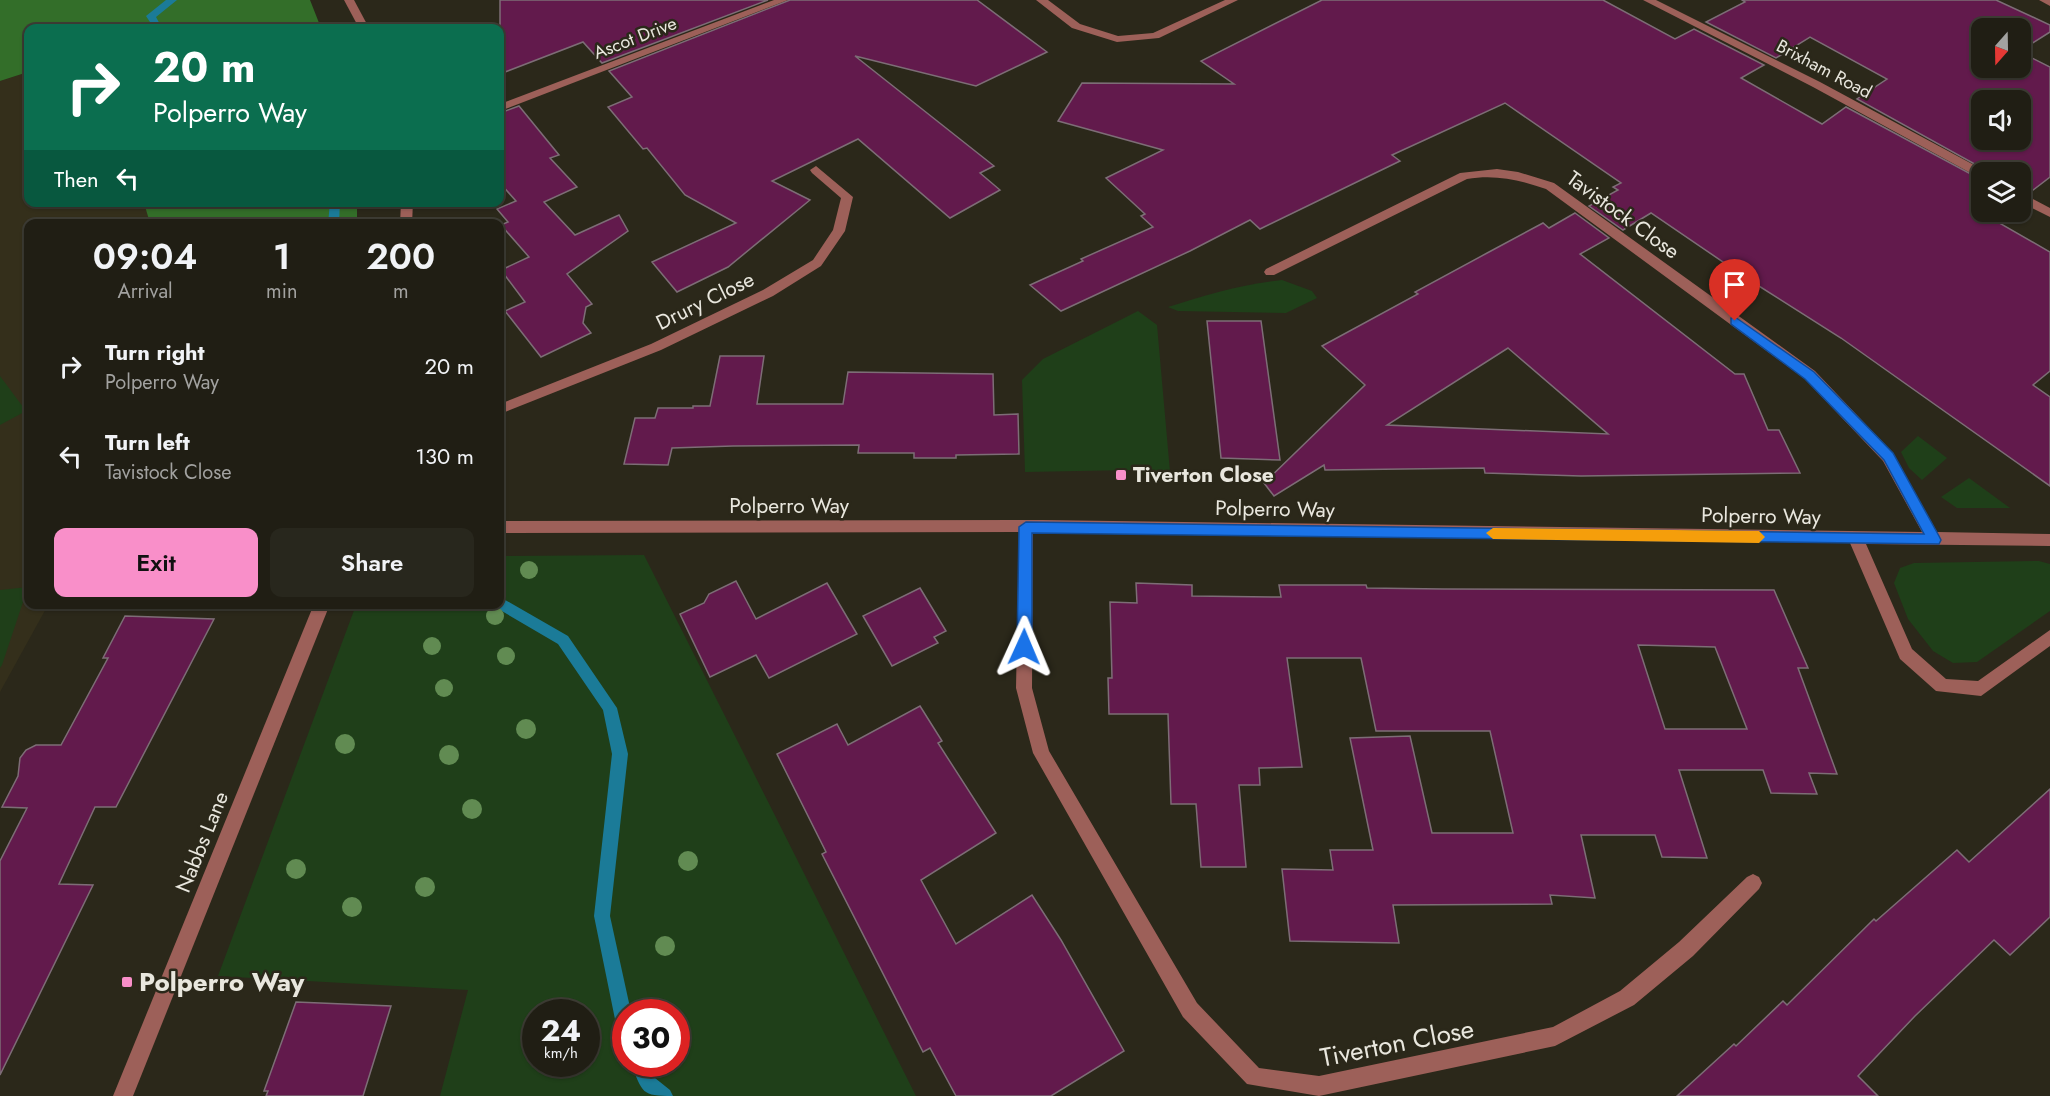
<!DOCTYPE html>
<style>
:root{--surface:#201e14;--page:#28271d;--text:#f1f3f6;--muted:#a2a2a0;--line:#3d3c34;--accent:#f98fc9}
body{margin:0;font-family:Jost,sans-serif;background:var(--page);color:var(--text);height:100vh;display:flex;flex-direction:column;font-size:22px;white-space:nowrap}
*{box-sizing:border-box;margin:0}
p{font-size:20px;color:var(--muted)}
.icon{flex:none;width:33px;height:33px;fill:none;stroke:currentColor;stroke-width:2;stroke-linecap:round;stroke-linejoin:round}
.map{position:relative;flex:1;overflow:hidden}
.side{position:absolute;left:24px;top:219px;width:480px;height:390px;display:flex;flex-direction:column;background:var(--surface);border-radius:12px;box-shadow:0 2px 4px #0004,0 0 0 2px var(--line)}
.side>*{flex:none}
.hud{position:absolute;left:24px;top:24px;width:480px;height:183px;border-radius:12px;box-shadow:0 2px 4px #0004,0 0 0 2px var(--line);background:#0b6e4f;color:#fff;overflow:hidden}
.needle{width:39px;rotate:200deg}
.controls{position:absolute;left:1971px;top:18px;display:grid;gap:12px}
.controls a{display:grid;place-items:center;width:60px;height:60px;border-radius:12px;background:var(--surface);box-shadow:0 2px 4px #0004,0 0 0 2px var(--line);font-size:30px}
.speed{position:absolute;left:522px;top:999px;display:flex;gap:12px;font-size:30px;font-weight:700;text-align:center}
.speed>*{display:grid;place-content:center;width:78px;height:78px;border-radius:50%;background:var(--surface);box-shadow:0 2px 4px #0004,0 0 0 2px var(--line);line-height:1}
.speed small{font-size:15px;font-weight:400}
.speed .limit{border:9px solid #d22;background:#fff;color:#111}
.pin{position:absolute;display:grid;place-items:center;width:51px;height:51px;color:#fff;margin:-62px -26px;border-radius:50% 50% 50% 0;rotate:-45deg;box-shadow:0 0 6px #0007}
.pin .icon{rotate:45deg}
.me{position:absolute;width:66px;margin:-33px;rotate:1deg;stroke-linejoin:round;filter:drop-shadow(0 0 4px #0008)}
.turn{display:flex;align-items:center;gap:21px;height:126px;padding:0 30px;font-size:27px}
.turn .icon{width:78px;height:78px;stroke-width:2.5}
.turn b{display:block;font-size:42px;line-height:51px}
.then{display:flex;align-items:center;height:57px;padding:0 30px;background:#0003;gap:12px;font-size:22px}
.eta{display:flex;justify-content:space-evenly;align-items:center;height:102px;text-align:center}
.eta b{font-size:36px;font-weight:600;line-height:42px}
.action{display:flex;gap:12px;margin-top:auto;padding:12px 30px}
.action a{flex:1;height:69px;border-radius:12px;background:var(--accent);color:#111;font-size:24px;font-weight:600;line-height:69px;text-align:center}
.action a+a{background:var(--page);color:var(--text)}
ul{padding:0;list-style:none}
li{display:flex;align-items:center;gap:18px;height:90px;padding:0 30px}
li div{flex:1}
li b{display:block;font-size:22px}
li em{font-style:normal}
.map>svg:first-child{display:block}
.built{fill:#342f1b}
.green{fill:#1f3f19;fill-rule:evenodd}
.forest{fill:#336e29}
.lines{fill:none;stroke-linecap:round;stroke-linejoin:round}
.stream{fill:#1b7b98;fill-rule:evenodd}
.building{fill:#621a4c;stroke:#7d6d76;stroke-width:1.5;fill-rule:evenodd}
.minor{fill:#9d6059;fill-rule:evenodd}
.tree{fill:#618b52}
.route{fill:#1a73e8;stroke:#114b97;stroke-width:1.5}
.slow{fill:#f59e0b}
.poi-dot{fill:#f98fc9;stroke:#2b281a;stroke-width:2}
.labels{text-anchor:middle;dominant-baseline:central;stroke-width:5;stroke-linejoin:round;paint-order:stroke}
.far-street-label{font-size:18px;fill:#e9e7de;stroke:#2b281a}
.street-label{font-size:21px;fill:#e9e7de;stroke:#2b281a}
.poi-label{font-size:21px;font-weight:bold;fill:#e9e7de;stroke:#2b281a;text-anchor:start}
.near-poi-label{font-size:26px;font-weight:bold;fill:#e9e7de;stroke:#2b281a;text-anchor:start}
.near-street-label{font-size:26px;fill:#e9e7de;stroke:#2b281a}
</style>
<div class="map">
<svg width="2050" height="1096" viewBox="0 0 2050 1096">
<rect width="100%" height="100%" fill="#2b281a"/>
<polygon class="built" points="28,72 28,202 357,203 357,223 28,224 28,604 48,605 0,692 0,81"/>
<g class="green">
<path d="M 1282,280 L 1312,291 L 1317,298 L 1286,313 L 1178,311 L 1168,307 C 1206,295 1242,284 1282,280 Z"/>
<polygon points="1138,311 1157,325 1171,483 1131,470 1025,472 1022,380 1043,359"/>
<polygon points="0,376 26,411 0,425"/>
<polygon points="1918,436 1947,458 1922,480 1909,468 1901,452"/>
<polygon points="1969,478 2010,508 1957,508 1941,497"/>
<path d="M 644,555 L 916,1096 L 440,1096 L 468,990 L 218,976 L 356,605 L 500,604 L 500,556 ZM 586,1012 L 586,1064 L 536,1064 L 536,1012 ZM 676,1012 L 676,1064 L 626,1064 L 626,1012 Z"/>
<polygon points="2039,561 2050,564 2050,611 1977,662 1953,663 1933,651 1908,619 1894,583 1900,568 1914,563"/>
<polygon points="28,587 2,665 0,668 0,590"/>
</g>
<g class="forest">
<polygon points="0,0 310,0 321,28 28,28 28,72 0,81"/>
<polygon points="144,203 357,203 357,223 150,223"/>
</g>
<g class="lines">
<g class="stream">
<polygon points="166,0 177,0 156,17 162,28 154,28 146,16"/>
<polygon points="330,202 340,202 339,224 328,224"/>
<polygon points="500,597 568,636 617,708 628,754 610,916 631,1012 626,1012 626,1037 620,1035 617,1029 594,916 612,754 603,710 558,644 495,607 494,604 500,604"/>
<path d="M 631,1064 L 649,1064 L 655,1078 L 670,1090 L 673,1096 C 641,1096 643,1093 631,1064 Z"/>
</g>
</g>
<g class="building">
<polygon points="500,0 768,0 602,63 583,42 500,74"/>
<polygon points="790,0 977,0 1047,52 976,86 855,56 994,166 980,173 1000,190 950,218 858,139 772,181 810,200 728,267 677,292 652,262 736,223 685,195 647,148 643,149 608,107 632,97 609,71"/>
<polygon points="1322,0 1603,0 1675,39 1694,29 1764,65 1741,78 1822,124 1846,107 1982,180 1982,212 2005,212 1994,220 2050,252 2050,371 2033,385 2050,397 2050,486 1841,338 1751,281 1651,213 1623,230 1589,206 1618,190 1613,187 1621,183 1505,103 1392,155 1400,161 1260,229 1250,220 1190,251 1061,311 1030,285 1083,261 1081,259 1153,227 1141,216 1145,214 1106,178 1163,150 1058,121 1082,83 1234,84 1201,61"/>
<path d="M 1742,0 L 1996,0 L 2050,25 L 2050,32 L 2020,51 L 2020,28 L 1982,28 L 1982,68 L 2020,68 L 2020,52 L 2050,67 L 2050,177 L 2028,194 L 2020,190 L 2020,172 L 1989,172 L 1857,99 L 1887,79 L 1810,37 L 1776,58 L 1706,22 L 1745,2 ZM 1982,100 L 2020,100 L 2020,140 L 1982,140 Z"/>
<polygon points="519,106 559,155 550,158 577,187 544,202 575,235 619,215 628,231 567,274 592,304 586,307 583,323 591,333 541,357 505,311 525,302 501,270 529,257 501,225 508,222 497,209 516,201 500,183 500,113"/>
<path d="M 1575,213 L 1609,238 L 1580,254 L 1735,374 L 1744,374 L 1768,430 L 1779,430 L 1800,473 L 1581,476 L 1485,473 L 1484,468 L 1325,470 L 1324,465 L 1274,496 L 1264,483 L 1365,385 L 1322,346 L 1418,294 L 1415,292 L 1489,252 L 1543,223 L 1549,228 ZM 1508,348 L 1608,434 L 1387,425 Z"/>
<polygon points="1207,321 1261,321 1280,460 1221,458"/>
<polygon points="720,356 764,356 757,404 843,404 848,372 993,374 994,415 1018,414 1019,454 956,455 956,458 914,458 914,453 858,453 859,445 733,446 672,448 668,465 624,464 635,418 655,418 658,408 693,408 693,406 710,406"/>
<polygon points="736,581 756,619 827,583 857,634 769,678 756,655 710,677 680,614 704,603 709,594"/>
<path d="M 1136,583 L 1192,585 L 1192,596 L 1281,597 L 1279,585 L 1366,585 L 1367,588 L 1443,589 L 1774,590 L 1808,668 L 1798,668 L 1837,774 L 1809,773 L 1817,794 L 1771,793 L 1763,770 L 1679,770 L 1707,858 L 1662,857 L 1655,835 L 1581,835 L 1595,898 L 1550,895 L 1552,904 L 1393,905 L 1399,943 L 1290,941 L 1282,869 L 1333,870 L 1330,850 L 1373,850 L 1350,738 L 1410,736 L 1432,833 L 1513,833 L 1490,731 L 1376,731 L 1361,658 L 1287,658 L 1302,767 L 1259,768 L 1260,785 L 1239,785 L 1246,867 L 1201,867 L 1196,804 L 1171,804 L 1168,714 L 1109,714 L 1108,678 L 1112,678 L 1110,602 L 1137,603 ZM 1638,645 L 1715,647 L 1747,729 L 1665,729 Z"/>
<polygon points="920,588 946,631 934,637 938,643 892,666 863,616"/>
<polygon points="125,616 214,619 116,807 95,807 59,884 93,885 0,1075 0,861 27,808 2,807 18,776 20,758 26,750 36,745 61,745 108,658 103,658"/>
<polygon points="920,706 942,741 938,743 996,833 921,880 956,944 1032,895 1061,940 1124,1051 1051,1096 956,1096 930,1048 923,1052 822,854 826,852 777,754 837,724 848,745"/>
<polygon points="2050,789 2050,917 2010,955 1994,940 1915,1016 1858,1076 1878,1096 1677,1096 1734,1044 1736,1046 1783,1001 1787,1005 1874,919 1876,921 1957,850 1969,862"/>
<polygon points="296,1002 391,1006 363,1096 266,1096 268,1091 264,1091"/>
</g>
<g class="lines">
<g class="minor">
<polygon points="344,0 354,0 369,28 359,28"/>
<polygon points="774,0 788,0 500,111 500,104"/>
<polygon points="1036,0 1048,0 1080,24 1118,36 1153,33 1225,0 1238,0 1159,38 1117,42 1072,28"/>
<polygon points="1643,0 1656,0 1820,82 1987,172 1982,172 1982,178 1978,177 1813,87"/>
<polygon points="2039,0 2050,0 2050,6"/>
<polygon points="816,166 853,197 845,231 821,266 773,296 661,350 500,414 500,404 651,344 763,290 813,260 833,230 841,198 812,173 810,170"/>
<path d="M 1497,169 L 1518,172 L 1554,183 L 1815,371 L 1893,453 L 1937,532 L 2050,534 L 2050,546 L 1866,544 L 1912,649 L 1946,679 L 1978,681 L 2050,630 L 2050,646 L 1981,696 L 1936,691 L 1900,659 L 1850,543 L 1033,532 L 1032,688 L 1049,751 L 1197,1003 L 1259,1068 L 1319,1076 L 1553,1027 L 1620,991 L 1679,942 L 1747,877 L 1753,874 L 1759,877 L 1762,883 L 1759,889 L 1693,956 L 1634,1005 L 1555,1046 L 1319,1096 L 1247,1084 L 1183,1017 L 1033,753 L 1016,688 L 1019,532 L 500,533 L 500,521 L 1043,520 L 1922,532 L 1883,461 L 1805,379 L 1546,189 C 1520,180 1495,174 1467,179 L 1274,275 L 1266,275 L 1264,272 L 1266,269 L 1460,173 Z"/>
<polygon points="2020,192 2050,208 2050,217 2020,202"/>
<polygon points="401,202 413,202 412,224 400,224"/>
<polygon points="314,604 330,604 133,1096 113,1096"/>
</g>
</g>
<g class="tree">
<circle cx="529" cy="570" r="9"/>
<circle cx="495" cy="616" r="9"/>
<circle cx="432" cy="646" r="9"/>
<circle cx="506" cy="656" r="9"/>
<circle cx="444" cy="688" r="9"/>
<circle cx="526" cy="729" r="10"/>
<circle cx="345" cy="744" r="10"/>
<circle cx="449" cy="755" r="10"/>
<circle cx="472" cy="809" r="10"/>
<circle cx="688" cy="861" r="10"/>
<circle cx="296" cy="869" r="10"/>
<circle cx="425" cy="887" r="10"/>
<circle cx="352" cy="907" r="10"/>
<circle cx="665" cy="946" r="10"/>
</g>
<polygon class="route" points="1735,317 1814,372 1893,453 1939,536 1941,540 1939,544 1032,533 1032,647 1029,652 1024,653 1019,652 1017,647 1019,527 1026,522 1924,534 1884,460 1805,379 1731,324 1731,318"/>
<polygon class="slow" points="1493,528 1759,531 1765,537 1759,543 1493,539 1486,533"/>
<g class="poi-dot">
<rect x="1115" y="469" width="12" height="12" rx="3"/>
<rect x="121" y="976" width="12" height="12" rx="3"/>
</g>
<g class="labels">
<g class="far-street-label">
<text transform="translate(635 38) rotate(-21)">Ascot Drive</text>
<text transform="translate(1824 69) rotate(28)">Brixham Road</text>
</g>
<g class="street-label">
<text transform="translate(1623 215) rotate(36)">Tavistock Close</text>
<text transform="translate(705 301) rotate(-26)">Drury Close</text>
<text x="789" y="506">Polperro Way</text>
<text transform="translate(1275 509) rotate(1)">Polperro Way</text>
<text transform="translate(1761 516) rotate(1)">Polperro Way</text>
<text transform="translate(202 842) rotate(-68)">Nabbs Lane</text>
</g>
<g class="poi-label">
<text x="1133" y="475">Tiverton Close</text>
</g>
<g class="near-poi-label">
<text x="139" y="982">Polperro Way</text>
</g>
<g class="near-street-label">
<text transform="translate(1397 1043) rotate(-11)">Tiverton Close</text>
</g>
</g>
</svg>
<div class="controls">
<a><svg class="needle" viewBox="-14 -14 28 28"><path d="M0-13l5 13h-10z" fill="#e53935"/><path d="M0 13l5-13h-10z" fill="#a2a2a0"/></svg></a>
<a><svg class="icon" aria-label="sound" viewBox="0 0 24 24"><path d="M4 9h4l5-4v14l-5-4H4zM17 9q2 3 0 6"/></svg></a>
<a><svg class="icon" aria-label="layers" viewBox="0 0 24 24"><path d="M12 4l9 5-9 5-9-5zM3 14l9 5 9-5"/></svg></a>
</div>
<div class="speed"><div>24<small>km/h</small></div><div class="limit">30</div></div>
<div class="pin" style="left:1735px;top:321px;background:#d93025"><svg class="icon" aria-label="arrive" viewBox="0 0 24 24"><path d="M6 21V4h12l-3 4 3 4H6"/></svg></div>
<svg class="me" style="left:1024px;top:647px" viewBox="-20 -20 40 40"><path d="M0-17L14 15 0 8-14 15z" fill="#1a73e8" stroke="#fff" stroke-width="4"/></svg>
<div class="hud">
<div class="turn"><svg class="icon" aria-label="right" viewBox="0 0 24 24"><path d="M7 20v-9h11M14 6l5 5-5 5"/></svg><div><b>20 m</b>Polperro Way</div></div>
<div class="then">Then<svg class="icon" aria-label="left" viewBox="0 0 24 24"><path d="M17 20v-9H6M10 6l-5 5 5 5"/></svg></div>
</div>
<section class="side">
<div class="eta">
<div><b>09:04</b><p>Arrival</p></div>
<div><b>1</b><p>min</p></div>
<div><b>200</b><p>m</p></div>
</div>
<ul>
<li><svg class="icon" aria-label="right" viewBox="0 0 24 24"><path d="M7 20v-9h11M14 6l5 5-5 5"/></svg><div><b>Turn right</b><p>Polperro Way</p></div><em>20 m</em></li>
<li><svg class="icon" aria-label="left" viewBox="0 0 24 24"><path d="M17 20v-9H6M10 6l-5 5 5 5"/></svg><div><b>Turn left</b><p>Tavistock Close</p></div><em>130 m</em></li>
</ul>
<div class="action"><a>Exit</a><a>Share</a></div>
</section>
</div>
